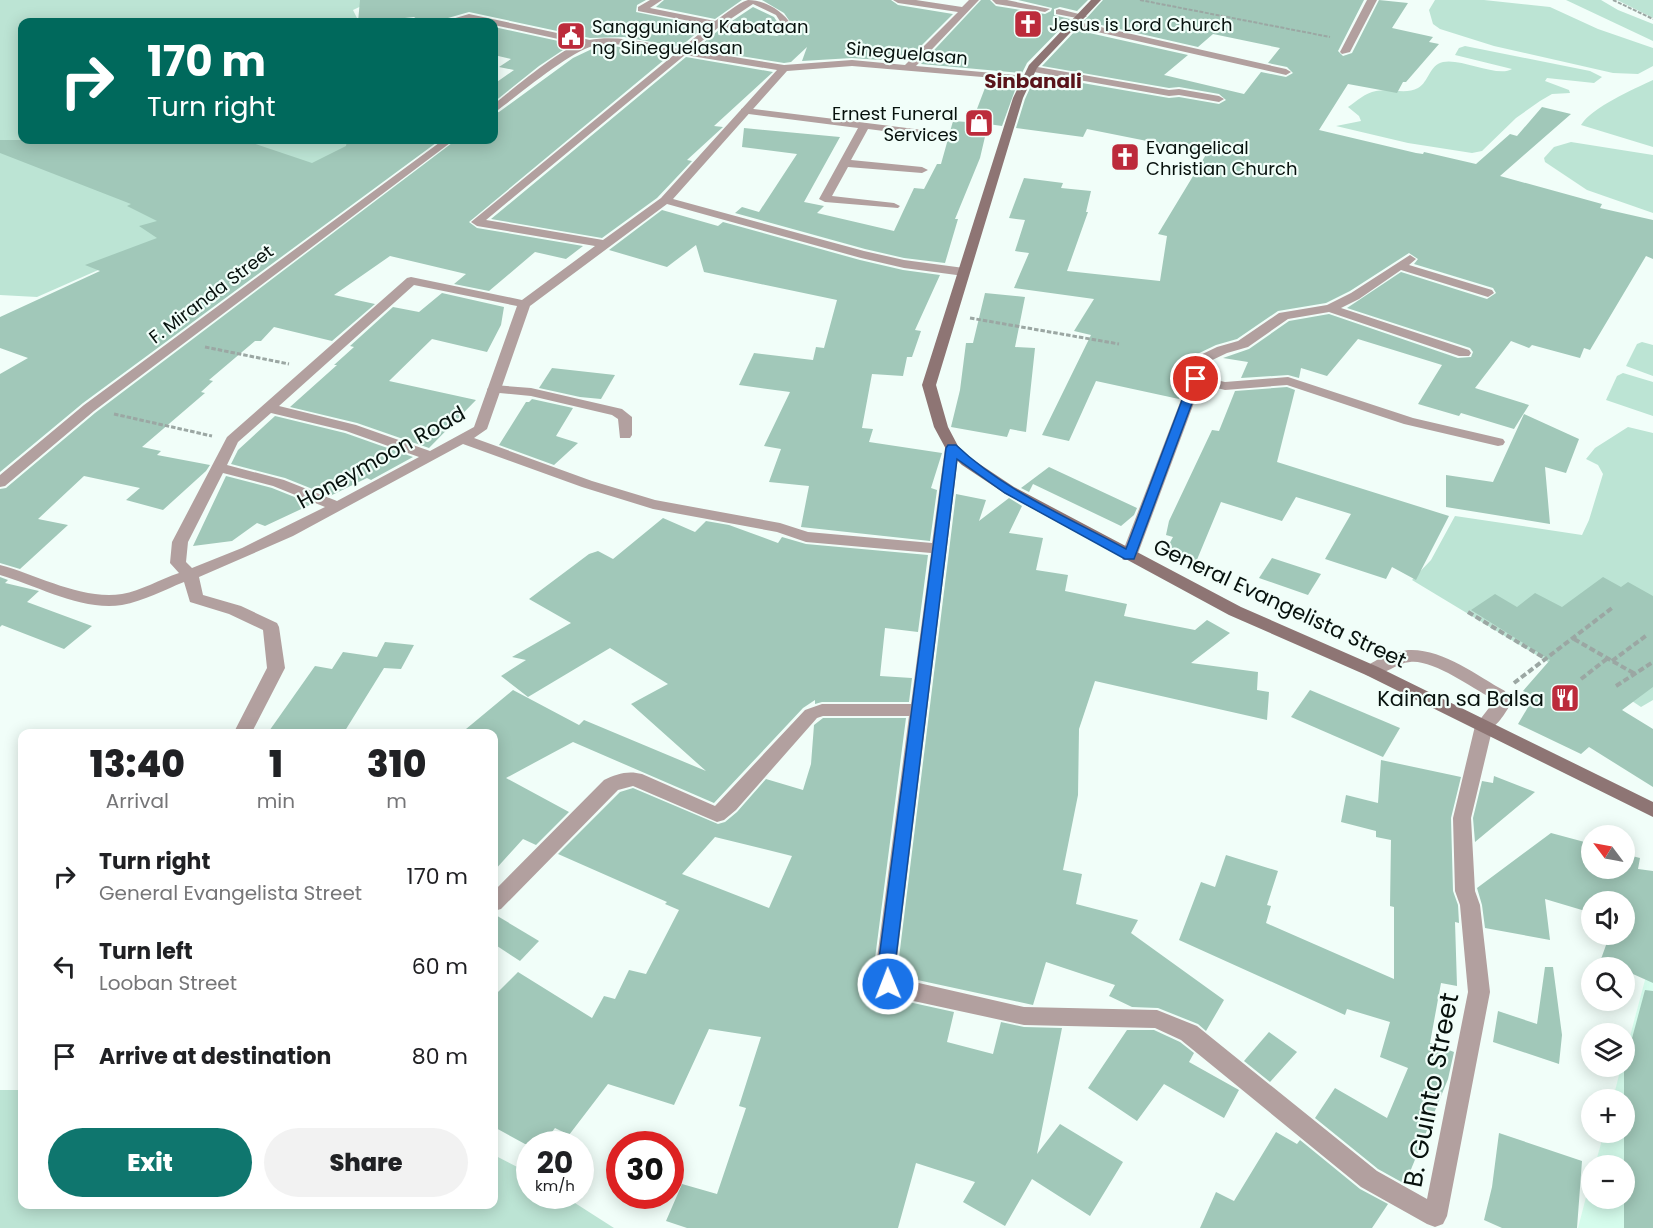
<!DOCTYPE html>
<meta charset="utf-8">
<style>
:root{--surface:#fff;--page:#f2f2f2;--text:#202124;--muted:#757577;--accent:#0f766e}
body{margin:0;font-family:Poppins,sans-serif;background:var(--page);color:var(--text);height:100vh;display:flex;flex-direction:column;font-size:22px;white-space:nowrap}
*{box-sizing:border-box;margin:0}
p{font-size:20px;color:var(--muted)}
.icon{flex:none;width:33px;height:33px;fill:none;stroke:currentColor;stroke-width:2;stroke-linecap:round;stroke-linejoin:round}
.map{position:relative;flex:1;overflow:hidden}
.sheet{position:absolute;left:18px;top:729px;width:480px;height:480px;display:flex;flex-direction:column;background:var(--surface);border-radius:12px;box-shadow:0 3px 15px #0003}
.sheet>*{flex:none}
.hud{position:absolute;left:18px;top:18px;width:480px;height:126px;border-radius:12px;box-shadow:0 3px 15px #0003;background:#00695c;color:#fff;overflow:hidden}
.needle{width:39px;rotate:302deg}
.tools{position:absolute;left:1581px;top:825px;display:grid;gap:12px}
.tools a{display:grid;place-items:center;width:54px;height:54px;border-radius:50%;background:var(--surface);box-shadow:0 3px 15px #0003;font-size:30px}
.speed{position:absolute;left:516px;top:1131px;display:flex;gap:12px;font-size:30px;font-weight:700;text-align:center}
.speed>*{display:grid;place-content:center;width:78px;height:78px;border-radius:50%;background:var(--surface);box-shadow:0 3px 15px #0003;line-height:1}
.speed small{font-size:15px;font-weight:400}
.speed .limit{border:9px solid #d22;background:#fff;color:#111}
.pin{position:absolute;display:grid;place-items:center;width:51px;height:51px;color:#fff;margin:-26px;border:3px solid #fff;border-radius:50%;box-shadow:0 2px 6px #0007}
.me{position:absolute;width:66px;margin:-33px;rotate:359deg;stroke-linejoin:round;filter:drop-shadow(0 0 4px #0008)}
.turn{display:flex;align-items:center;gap:21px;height:126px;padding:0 30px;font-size:27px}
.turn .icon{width:78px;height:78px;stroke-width:2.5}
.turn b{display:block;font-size:42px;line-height:51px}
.eta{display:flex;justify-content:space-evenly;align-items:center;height:102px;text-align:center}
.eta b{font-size:36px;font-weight:800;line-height:42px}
.button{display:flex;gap:12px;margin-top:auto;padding:12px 30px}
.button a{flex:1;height:69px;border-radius:36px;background:var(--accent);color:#fff;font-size:24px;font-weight:800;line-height:69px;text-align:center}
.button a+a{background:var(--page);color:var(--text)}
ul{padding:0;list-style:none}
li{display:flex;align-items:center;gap:18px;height:90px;padding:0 30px}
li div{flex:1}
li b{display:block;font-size:22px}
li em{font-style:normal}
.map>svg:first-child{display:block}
.built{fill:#d5fcec}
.water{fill:#bce4d4}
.building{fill:#a1c8b9;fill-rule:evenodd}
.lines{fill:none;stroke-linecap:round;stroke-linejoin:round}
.path-far2{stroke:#9ba7a3;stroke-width:2;stroke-dasharray:4 1.5;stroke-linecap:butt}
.path-far1{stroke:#9ba7a3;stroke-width:3;stroke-dasharray:4.5 2;stroke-linecap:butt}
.path{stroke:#9ba7a3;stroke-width:4;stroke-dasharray:6 3;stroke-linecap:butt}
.service{fill:#b2a09f;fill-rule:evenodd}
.minor{fill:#b2a09f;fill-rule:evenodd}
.secondary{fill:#8e7574;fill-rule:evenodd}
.route{fill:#1a73e8;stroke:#114b97;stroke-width:1.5}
.labels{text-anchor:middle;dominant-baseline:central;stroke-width:4.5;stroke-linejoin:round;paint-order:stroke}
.far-poi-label{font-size:18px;fill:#07110d;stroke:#f1fef9;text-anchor:start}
.far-street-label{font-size:18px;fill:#07110d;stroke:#f1fef9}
.far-quarter-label{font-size:20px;font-weight:bold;fill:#59141a;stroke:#f1fef9}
.street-label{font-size:21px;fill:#07110d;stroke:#f1fef9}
.poi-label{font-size:21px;fill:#07110d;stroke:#f1fef9;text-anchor:end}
.near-street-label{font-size:26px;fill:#07110d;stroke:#f1fef9}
</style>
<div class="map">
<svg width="1653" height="1228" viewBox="0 0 1653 1228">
<rect width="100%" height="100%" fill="#f1fef9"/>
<polygon class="built" points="1653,950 1653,1228 1578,1228 1591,1178 1592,1198 1624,1198 1624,1166 1595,1165 1604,1133 1624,1132 1624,1100 1613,1099 1621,1067 1624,1066 1625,1055"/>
<g class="water">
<polygon points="0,0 415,0 370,2 353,10 359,22 22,22 22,140 397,140 371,155 208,185 155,245 37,297 0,295"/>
<polygon points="1435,0 1484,0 1550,7 1598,29 1653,48 1653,66 1638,74 1613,73 1494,46 1440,29 1433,24 1429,10"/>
<polygon points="1566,0 1601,0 1618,10 1653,24 1653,41"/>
<polygon points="1617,0 1653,0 1653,18"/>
<path d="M 1465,46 L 1590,71 L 1602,77 L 1594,83 L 1547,78 L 1545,81 L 1569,90 L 1570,93 L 1552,94 L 1540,101 L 1516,118 L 1482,151 L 1472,153 L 1408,143 L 1336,126 L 1361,121 L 1359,116 L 1348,107 C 1357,101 1365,93 1376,91 C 1389,88 1406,95 1418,88 C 1429,82 1429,65 1443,62 C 1462,58 1498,78 1512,69 L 1455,55 L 1459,48 Z"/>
<path d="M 1653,80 L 1653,147 L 1581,125 C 1592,107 1634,89 1653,80 Z"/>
<polygon points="1571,142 1653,155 1653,213 1587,190 1545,162 1544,158 1554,147"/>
<polygon points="1642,342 1653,345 1653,376 1626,366 1637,344"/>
<polygon points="1623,373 1653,382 1653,416 1606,400 1617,376"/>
<polygon points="1628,427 1653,433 1653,700 1641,707 1611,687 1588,686 1412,580 1431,560 1455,516 1582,535 1589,520 1603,474 1598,465 1586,459 1595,448"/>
<polygon points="0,1090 22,1090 22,1204 494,1204 494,1155 529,1173 530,1196 564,1196 614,1228 0,1228"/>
</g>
<g class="building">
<polygon points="360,0 646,0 637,5 636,12 705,26 680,47 624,37 590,38 469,12 441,20 440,22 421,22 414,17 405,18 403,22 358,22"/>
<polygon points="664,0 742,0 715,19 656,7"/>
<polygon points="762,0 891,0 898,5 953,14 906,61 885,57 881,60 852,58 802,61 807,47 791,62 784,63 696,49 720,29 777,36 793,26 784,13"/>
<polygon points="981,0 990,0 996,6 1045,14 1051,11 1052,8 1018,0 1088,0 1077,11 1060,7 1054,9 1054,15 1070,19 1027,63 1022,73 921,64"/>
<polygon points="1103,0 1364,0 1338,51 1343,56 1352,53 1379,0 1408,3 1392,28 1433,37 1429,42 1439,44 1406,82 1403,82 1397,93 1348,84 1319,130 1416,153 1423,154 1424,152 1476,164 1510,134 1517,136 1542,107 1571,114 1500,176 1602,204 1600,208 1653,220 1653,259 1646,256 1590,350 1584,348 1580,358 1532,345 1529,348 1511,341 1475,388 1529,405 1514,429 1461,413 1459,416 1418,404 1442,365 1358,339 1327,376 1301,368 1299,378 1288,375 1241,378 1248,362 1223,358 1249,349 1289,321 1329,314 1458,358 1471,357 1473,352 1470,348 1347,308 1401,272 1487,299 1496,293 1493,288 1414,264 1418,259 1409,253 1350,291 1326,303 1278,311 1237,339 1216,345 1191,357 1187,378 1179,399 1096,381 1069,441 1042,435 1091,335 1074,331 1094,299 1014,288 1029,253 1015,251 1025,220 1009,218 1024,178 1063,183 1061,188 1091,191 1086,212 1088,212 1067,271 1160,281 1167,236 1158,234 1207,153 1087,129 1083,137 1016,128 1025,99 1036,75 1169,98 1179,97 1219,104 1226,100 1219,94 1179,87 1169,88 1042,66 1076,30 1188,55 1164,75 1244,94 1261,72 1286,77 1293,73 1287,67 1268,63 1280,48 1213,34 1198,47 1084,21"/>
<polygon points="753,7 774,17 778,23 774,26 732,21"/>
<polygon points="494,27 572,44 539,66 494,102 494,84 514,70 499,67 511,59 494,55"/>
<polygon points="613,46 670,55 469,222 477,228 583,246 566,259 535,252 489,291 454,284 466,274 390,256 334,295 375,304 332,341 274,327 261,341 255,341 209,380 213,381 201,392 205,393 142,447 161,451 157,455 210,465 206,471 163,510 126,500 140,488 84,476 38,519 68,525 20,569 0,563 0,489 6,488 95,413 456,140 494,140 494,113 499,112 573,58 594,48"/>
<polygon points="686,57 773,72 714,126 723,127 687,160 692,161 657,198 602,238 491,219"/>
<polygon points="988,80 1018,82 1002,126 988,124 980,158 955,219 958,219 945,263 904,258 865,249 735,213 742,207 759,212 797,154 742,147 744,128 840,137 804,202 824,206 817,213 894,231 914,188 924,189 937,164 941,164 953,121 981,123 972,122"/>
<polygon points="0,140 244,140 312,163 346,146 347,140 440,140 83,403 0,472 0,374 28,358 0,348 0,317 100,271 85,265 157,238 139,226 157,221 127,206 131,204 0,153"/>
<polygon points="662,210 718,226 723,222 860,260 903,270 940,275 915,330 921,331 912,357 907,357 903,376 872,374 862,428 873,429 869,442 942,453 931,488 937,490 930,541 801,527 809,486 769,482 781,449 764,446 790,392 739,385 754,353 813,360 816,347 824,348 837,300 704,272 696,245 667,267 609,250"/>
<polygon points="442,293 504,307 501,325 487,352 432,339 389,381 476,400 429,448 357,423 290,407 337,365 334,365 354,347 350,346 393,307 419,312"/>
<polygon points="985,293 1025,297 1015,347 1035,348 1026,432 1010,429 1007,437 951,427 960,390 966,343 973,343"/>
<polygon points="552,368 615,375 601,399 580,397 539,388"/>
<polygon points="1287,387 1295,390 1277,462 1449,516 1416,580 1392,567 1386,579 1325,559 1351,514 1296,497 1282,521 1221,502 1196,562 1167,548 1173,537 1166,535 1169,521 1212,430 1219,431 1235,391"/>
<polygon points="532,399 573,408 556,436 578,443 554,465 499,445 526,402 529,402"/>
<polygon points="1524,414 1579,439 1566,473 1545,467 1550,524 1446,507 1446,475 1493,482"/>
<polygon points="275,416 345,433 413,457 371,480 367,478 330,496 285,478 231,464 238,450"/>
<polygon points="1049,467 1137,508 1134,515 1121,526 1033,484 1029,492 1021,488"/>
<polygon points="226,476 272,488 312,504 265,526 257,523 232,541 193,546"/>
<polygon points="956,494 986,500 979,521 1009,498 1022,506 1009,533 1043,538 1036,570 1068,575 1065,591 1127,604 1124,616 1195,630 1207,620 1230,633 1191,663 1258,672 1257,690 1269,692 1267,720 1095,681 1079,729 1078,795 1063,870 1082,874 1076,904 1138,920 1131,933 1224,1000 1206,1031 1198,1024 1158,1008 1132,1007 1109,996 1115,985 1046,962 1033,1005 899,976 897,974"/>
<polygon points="663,518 695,532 706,521 729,525 778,543 782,537 806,544 928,555 918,632 885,628 880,676 912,678 909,702 822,702 815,704 815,700 803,708 714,803 573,742 506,778 569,812 536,845 523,839 494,871 494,734 460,734 513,690 579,725 584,720 706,771 631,704 668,684 610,648 528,697 501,676 526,660 512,657 571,623 529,599 589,554 598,551 613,559"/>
<polygon points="1272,558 1321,574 1308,595 1259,578"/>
<polygon points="0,577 8,580 5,583 39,591 27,602 92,626 64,649 2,625 0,627"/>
<polygon points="1603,577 1621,587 1628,582 1653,596 1653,687 1622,710 1653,729 1653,787 1589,747 1581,754 1518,724 1534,697 1523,691 1550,660 1471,610 1495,594 1517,607 1535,593 1562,607"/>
<polygon points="385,642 414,645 401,669 384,668 343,734 267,734 315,666 332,669 343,652 377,657"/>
<polygon points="1310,690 1400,728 1383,757 1291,717"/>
<path d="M 823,718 L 906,718 L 873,974 L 880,991 L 895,999 L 954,1012 L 947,1042 L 993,1054 L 1001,1022 L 1024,1027 L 1062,1028 L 1037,1154 L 1060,1124 L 1123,1162 L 1090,1216 L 1032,1179 L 1005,1226 L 963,1202 L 975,1182 L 916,1163 L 898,1228 L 687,1228 L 666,1221 L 682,1184 L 717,1194 L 746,1108 L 739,1106 L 761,1037 L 709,1029 L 674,1105 L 608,1084 L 569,1135 L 555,1128 L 543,1144 L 525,1144 L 494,1127 L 494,996 L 518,972 L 592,1018 L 604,996 L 615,999 L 629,970 L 646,974 L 679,910 L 665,904 L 667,902 L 558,854 L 620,792 L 633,788 L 718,824 L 725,822 L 737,812 L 766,779 L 803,790 L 811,764 L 814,725 ZM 715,837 L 792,856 L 769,908 L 682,874 Z"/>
<polygon points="1381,760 1461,777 1451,818 1453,891 1458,905 1459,923 1455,922 1457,986 1441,983 1430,1043 1454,1052 1448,1079 1405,1184 1378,1169 1315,1118 1335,1088 1387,1118 1408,1068 1380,1057 1390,1022 1347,1009 1345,1015 1179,940 1201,882 1215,887 1226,855 1278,871 1267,905 1271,906 1266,923 1394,979 1394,907 1390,906 1391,840 1376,837 1376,831 1341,822 1346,795 1378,803"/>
<polygon points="1494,776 1535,792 1475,842 1473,818 1482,781 1493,783"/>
<polygon points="1551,833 1592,844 1592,868 1624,868 1624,854 1640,858 1638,869 1653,871 1653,983 1624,970 1624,968 1601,959 1610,934 1624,934 1624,902 1592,902 1592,913 1545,899 1550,940 1485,928 1482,905 1477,888"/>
<polygon points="494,914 539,941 520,961 494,944"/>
<polygon points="1545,967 1553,967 1562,1035 1559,1064 1493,1042 1498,1011 1537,1024"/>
<polygon points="1645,990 1653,991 1653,1228 1624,1228 1624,1068"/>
<polygon points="1127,1030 1154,1030 1180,1042 1194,1053 1189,1062 1239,1090 1224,1118 1164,1084 1137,1121 1088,1088"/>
<polygon points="1269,1032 1297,1052 1270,1082 1244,1061"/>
<polygon points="1276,1132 1297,1144 1300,1140 1360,1189 1388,1204 1372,1228 1200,1228 1216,1192 1234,1201"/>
<polygon points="1499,1133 1582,1161 1577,1228 1502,1228 1484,1220 1492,1187"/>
</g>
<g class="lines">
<g class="path-far2">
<polyline points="1140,0 1330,37"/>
<polyline points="1613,0 1653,19"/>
</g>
<g class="path-far1">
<polyline points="970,318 1119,344"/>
<polyline points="205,347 289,364"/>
<polyline points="114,414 212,436"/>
</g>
<g class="path">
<polyline points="1468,612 1546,659"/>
<polyline points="1574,639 1635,674"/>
<polyline points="1612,661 1647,635"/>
<polyline points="1581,679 1608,658"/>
<polyline points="1514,683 1612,608"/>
<polyline points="1616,686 1653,662"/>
</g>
<g class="service">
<polygon points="992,0 1007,0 1050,9 1045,12 996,4"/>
<polygon points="1059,9 1087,16 1082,19 1056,14 1056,10"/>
<polygon points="469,14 590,40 595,43 590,46 494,25 494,22 469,20 442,22"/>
<polygon points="414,19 419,22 405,22 407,20"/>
<polygon points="745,108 939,132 944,135 939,138 868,129 851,160 922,167 928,170 922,173 848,167 832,196 894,203 900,206 898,208 825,202 819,199 858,128 741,113 741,109"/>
<polygon points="494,385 531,388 622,409 632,417 632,435 630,438 620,438 618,419 612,415 531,396 489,392 487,389"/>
<path d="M 1408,650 C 1442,648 1476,675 1505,691 L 1510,705 C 1503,717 1492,735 1478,730 L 1475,726 L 1492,704 L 1491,698 C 1471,687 1432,659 1410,662 C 1395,663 1381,679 1366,675 L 1363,671 C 1371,659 1395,653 1408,650 Z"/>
</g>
<g class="minor">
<path d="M 650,0 L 662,0 L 650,8 L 715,21 C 725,15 737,3 748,0 C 765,0 782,11 791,24 L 789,26 L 777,34 L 719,27 L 691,50 L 784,65 L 852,60 L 905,65 L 958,12 L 898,3 L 893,0 L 916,0 L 962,7 L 969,0 L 979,0 L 916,66 L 1027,76 L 1032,79 L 1031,81 L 852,66 L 787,71 L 673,199 L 864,251 L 904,260 L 964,268 L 970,272 L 964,276 L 904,268 L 861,258 L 667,204 L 530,306 L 487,429 L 474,438 L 592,481 L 655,500 L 780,523 L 808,532 L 932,543 L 945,448 L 952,444 L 957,445 L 959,448 L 895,974 L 897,978 L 1024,1007 L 1157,1010 L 1197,1026 L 1377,1171 L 1427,1199 L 1468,992 L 1460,905 L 1455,891 L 1453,818 L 1475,726 L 1478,722 L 1484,720 L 1490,722 L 1493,726 L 1471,818 L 1475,891 L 1480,905 L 1490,992 L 1447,1216 L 1443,1224 L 1435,1227 L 1427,1224 L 1361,1187 L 1181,1040 L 1155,1028 L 1024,1025 L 895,997 L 882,990 L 875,974 L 909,716 L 823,716 L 817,718 L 736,810 L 724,820 L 717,822 L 633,786 L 618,790 L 501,909 L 494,911 L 494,891 L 604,780 C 616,774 628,770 642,774 L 715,806 L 805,710 L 822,704 L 911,704 L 931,553 L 806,542 L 777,532 L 653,509 L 582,487 L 463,444 L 293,536 L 199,577 L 203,595 L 241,606 L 277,623 L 279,627 L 285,668 L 251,734 L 233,734 L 267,668 L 263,630 L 229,614 L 190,602 L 184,582 C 164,590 144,601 122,605 C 81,611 38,586 0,575 L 0,565 C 38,575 81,600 122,594 C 141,591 160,579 179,573 L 170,563 L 172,542 L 227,437 L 407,278 L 411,277 L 522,300 L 595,246 L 477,226 L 471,222 L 675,54 C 649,50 618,40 593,46 C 571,51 518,95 498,110 L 494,111 L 494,104 C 516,87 564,45 589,40 C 619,34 652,44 681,49 L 710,25 L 638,11 L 638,7 ZM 753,4 L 776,15 L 781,23 L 775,28 L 726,22 ZM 685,55 L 777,70 L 661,198 L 603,240 L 486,220 ZM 414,285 L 517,306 L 474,427 L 430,451 L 356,425 L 279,406 ZM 271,413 L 346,431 L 419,457 L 337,501 L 284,480 L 227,465 L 238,442 ZM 223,473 L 273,486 L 325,507 L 242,548 L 192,568 L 186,562 L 188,542 Z"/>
<polygon points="1367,0 1377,0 1350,52 1342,54 1340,52"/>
<polygon points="1074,21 1286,69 1291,72 1286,75 1071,26 1069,24"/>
<polygon points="1032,66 1169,90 1179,89 1219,96 1224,99 1219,102 1179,95 1169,96 1028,71 1028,67"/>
<polygon points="443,140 454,140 94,411 5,486 0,487 0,475 84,405"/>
<polygon points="1410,255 1416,259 1409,265 1492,290 1494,293 1488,297 1401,270 1359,299 1341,308 1469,350 1471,353 1469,356 1459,356 1329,312 1288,319 1248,347 1227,353 1204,364 1203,377 1225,382 1288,377 1413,418 1503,439 1505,442 1503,445 1498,446 1404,424 1287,385 1225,390 1201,384 1137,556 1135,560 1123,560 1121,556 1189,379 1192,359 1217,347 1238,341 1279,313 1327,305 1351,293"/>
</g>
<polygon class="secondary" points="1091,0 1101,0 1037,68 1023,98 936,385 948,427 958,446 972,459 1014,487 1241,607 1378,667 1653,802 1653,817 1366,675 1229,615 1004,493 962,465 947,451 934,427 922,385 1013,98 1029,65"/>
</g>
<path class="route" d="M 1196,375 L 1201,379 L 1134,559 L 1125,559 L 1005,493 L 957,459 L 894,974 L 897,984 L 895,989 L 888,991 L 882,989 L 877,974 L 946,448 L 948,445 L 956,445 C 1003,490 1069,518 1126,549 L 1190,379 Z"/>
<defs>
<g id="church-square" transform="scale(1.5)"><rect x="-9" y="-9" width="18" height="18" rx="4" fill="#bc2b3b" stroke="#f1fef9"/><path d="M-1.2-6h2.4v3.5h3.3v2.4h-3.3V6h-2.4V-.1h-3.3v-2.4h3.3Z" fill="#fff"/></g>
<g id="civic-square" transform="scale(1.5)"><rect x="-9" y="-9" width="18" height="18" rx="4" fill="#bc2b3b" stroke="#f1fef9"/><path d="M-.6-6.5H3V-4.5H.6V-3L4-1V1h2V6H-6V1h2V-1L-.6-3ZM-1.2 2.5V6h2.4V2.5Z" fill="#fff"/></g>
<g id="shop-square" transform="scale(1.5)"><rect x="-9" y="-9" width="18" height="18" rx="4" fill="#bc2b3b" stroke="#f1fef9"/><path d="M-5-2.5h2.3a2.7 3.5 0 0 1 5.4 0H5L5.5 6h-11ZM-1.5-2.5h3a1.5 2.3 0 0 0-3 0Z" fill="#fff"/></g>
<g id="restaurant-square" transform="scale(1.5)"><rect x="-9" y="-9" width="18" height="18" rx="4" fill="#bc2b3b" stroke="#f1fef9"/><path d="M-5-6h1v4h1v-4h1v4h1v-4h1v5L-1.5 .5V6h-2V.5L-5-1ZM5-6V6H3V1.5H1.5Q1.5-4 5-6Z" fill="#fff"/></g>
</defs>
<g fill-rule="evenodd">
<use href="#church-square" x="1028" y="24"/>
<use href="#civic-square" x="571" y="36"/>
<use href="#shop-square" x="979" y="123"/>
<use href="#church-square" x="1125" y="157"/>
<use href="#restaurant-square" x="1565" y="698"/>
</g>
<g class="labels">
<g class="far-poi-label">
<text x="1049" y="24">Jesus is Lord Church</text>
<text x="592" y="26">Sangguniang Kabataan<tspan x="592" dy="21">ng Sineguelasan</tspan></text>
<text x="958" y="113" text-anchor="end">Ernest Funeral<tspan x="958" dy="21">Services</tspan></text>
<text x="1146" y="147">Evangelical<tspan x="1146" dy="21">Christian Church</tspan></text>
</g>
<g class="far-street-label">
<text transform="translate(907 53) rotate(5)">Sineguelasan</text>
<text transform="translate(211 294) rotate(-37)">F. Miranda Street</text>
</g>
<g class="far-quarter-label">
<text x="1033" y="81">Sinbanali</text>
</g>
<g class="street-label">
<text transform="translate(381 457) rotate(-29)">Honeymoon Road</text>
<text transform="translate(1280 603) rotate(25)">General Evangelista Street</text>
</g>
<g class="poi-label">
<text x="1544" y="698">Kainan sa Balsa</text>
</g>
<g class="near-street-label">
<text transform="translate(1431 1090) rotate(-79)">B. Guinto Street</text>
</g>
</g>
</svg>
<div class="tools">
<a><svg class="needle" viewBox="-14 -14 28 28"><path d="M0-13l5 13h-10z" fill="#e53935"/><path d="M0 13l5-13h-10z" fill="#757577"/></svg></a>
<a><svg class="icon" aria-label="sound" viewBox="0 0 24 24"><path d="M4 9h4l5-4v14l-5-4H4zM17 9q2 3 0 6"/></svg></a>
<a><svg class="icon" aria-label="search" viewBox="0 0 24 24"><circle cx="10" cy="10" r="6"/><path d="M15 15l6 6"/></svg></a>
<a><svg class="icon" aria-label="layers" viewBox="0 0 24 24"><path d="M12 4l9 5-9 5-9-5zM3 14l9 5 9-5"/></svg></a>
<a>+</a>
<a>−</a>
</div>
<div class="speed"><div>20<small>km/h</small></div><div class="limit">30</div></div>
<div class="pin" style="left:1196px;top:379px;background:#d93025"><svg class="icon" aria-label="arrive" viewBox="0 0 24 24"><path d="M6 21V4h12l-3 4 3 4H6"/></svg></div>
<svg class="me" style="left:888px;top:984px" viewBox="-20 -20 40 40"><circle r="17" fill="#1a73e8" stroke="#fff" stroke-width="3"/><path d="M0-11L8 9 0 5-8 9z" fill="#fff"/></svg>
<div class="hud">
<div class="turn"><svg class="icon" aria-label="right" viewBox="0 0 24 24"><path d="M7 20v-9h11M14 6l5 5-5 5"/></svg><div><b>170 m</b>Turn right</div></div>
</div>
<section class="sheet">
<div class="eta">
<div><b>13:40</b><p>Arrival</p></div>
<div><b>1</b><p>min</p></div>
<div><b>310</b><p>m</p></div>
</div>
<ul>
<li><svg class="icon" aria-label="right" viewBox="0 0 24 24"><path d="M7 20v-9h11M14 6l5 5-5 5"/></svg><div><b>Turn right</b><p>General Evangelista Street</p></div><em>170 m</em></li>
<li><svg class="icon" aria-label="left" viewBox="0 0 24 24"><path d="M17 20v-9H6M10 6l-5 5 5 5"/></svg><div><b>Turn left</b><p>Looban Street</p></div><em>60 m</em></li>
<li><svg class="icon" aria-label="arrive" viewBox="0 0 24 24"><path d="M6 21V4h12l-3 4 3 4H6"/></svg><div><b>Arrive at destination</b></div><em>80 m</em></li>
</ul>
<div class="button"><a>Exit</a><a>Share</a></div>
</section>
</div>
